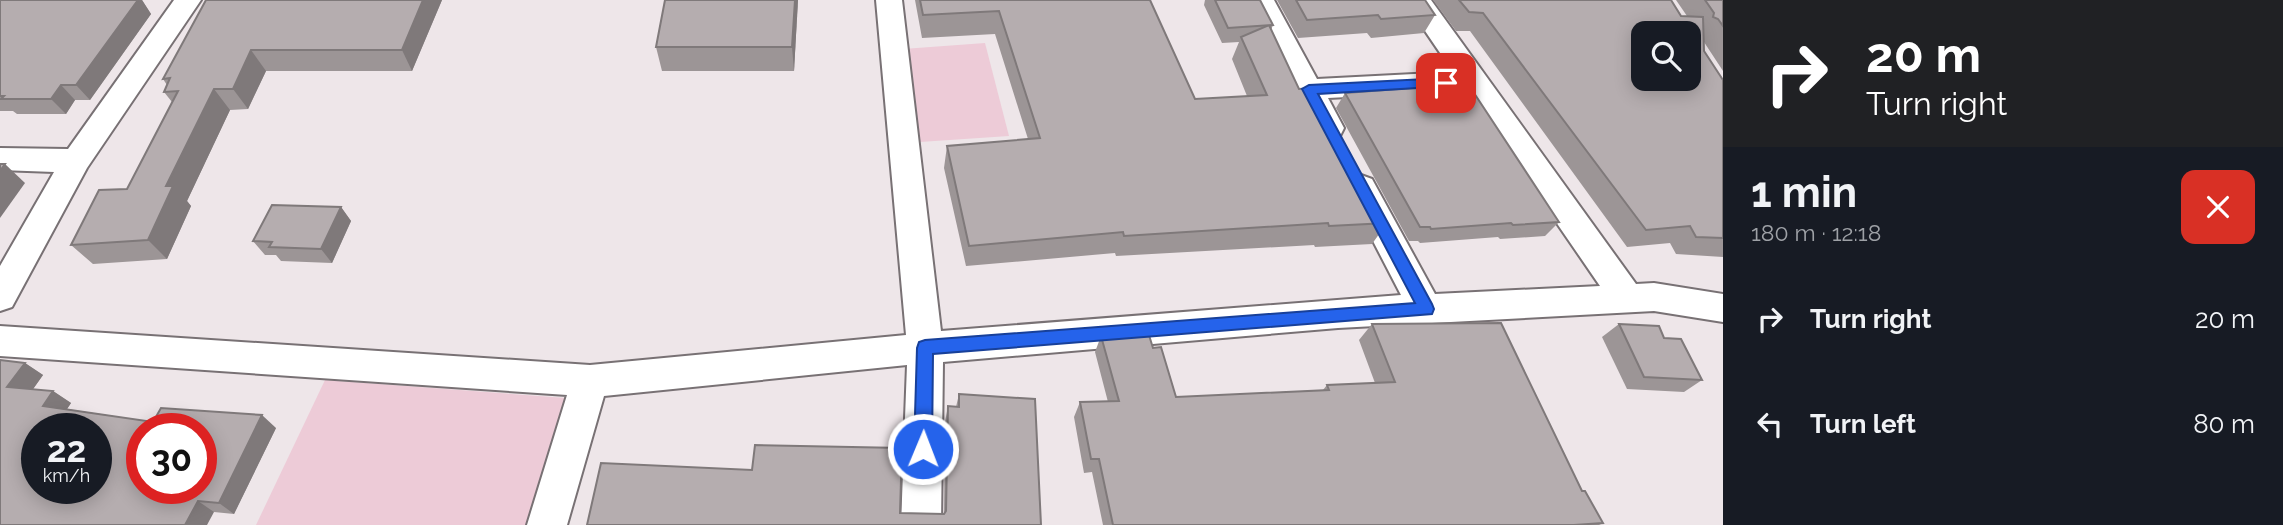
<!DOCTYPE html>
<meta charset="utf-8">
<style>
:root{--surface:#171b24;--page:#20242c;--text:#f1f3f6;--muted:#9ea1a6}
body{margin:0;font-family:Raleway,sans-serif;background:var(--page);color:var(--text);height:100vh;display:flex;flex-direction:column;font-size:26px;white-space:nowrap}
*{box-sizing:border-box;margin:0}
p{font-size:23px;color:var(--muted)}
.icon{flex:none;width:38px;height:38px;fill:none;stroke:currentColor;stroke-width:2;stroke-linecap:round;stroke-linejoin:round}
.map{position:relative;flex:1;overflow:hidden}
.details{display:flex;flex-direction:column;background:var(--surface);width:560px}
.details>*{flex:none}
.banner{background:#202124;color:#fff;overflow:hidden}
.controls{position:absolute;left:1631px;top:21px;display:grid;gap:14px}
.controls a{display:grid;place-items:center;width:70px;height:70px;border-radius:14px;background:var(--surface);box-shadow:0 4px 18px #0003;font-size:35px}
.speed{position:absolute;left:21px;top:413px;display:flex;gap:14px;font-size:35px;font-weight:700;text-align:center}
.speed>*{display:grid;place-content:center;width:91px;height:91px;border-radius:50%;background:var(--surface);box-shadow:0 4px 18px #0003;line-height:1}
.speed small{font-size:18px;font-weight:400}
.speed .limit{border:10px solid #d22;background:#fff;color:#111}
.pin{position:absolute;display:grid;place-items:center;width:60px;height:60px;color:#fff;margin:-30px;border-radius:14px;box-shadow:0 4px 10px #0006}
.me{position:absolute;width:77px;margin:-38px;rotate:1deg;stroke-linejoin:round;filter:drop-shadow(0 0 5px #0008)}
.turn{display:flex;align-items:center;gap:24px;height:147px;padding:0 28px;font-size:32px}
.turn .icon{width:91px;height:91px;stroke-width:2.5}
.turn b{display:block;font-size:49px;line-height:60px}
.round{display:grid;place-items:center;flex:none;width:74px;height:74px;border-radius:14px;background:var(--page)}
.summary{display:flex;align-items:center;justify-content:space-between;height:119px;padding:0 28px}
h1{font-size:42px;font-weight:700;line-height:52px}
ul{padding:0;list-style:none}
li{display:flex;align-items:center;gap:21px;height:105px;padding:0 28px}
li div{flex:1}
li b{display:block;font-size:26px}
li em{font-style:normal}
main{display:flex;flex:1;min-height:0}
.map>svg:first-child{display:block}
.green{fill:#edcbd7}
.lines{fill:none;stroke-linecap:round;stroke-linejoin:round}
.street-casing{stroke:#787174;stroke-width:4}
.street{fill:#fff;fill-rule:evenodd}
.wall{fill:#9c9596}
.shaded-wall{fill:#7f797a}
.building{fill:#b5adaf;stroke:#7f797a;stroke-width:2;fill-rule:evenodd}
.route{fill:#2563eb;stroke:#184099;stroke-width:2}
</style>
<main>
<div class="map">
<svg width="1723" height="525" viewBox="0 0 1723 525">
<rect width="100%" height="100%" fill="#eee6e9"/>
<g class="green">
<polygon points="985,43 1009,136 920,142 903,49"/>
<polygon points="325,380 566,398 528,525 256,525"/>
</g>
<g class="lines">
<g class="street-casing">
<g id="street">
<polygon points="174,0 201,0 87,168 12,307 0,311 0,266 54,172 0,170 0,148 68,149"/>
<polygon points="876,0 902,0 941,331 1401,295 1345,187 1350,179 1361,175 1372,179 1435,294 1600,286 1466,91 1328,98 1344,128 1340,136 1329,139 1318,136 1248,0 1274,0 1317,79 1453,72 1404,0 1431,0 1636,284 1654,283 1723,294 1723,322 1654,311 1338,328 943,362 941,525 901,525 907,365 604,396 567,525 527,525 567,395 0,356 0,326 590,365 906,335"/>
</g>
</g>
<use href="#street" class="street"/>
</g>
<g class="wall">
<polygon points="0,0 142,0 151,14 90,100 75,100 66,114 17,114 13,111 0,111"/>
<polygon points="206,0 442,0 412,71 266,71 248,109 230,110 187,201 191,206 167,259 93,264 71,245 127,189 172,102 164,92 167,85 163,79"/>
<polygon points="665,0 798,0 794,71 662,71 656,47"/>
<polygon points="915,0 1150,0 1195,99 1247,96 1232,59 1239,42 1222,43 1204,5 1205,0 1260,0 1273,25 1271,30 1299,89 1387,223 1372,244 1315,247 1314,245 1116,256 1115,253 966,266 944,168 947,146 1028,139 995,34 922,38"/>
<polygon points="1277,0 1425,0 1435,15 1424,33 1371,38 1367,33 1298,38"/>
<polygon points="1433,0 1671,0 1681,16 1687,16 1676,0 1723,0 1723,71 1704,42 1704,51 1723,80 1723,257 1676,254 1670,243 1627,247 1470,31 1456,31"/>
<polygon points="1345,93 1445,95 1559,222 1545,236 1500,239 1498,237 1420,243 1418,241 1409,241 1336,108"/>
<polygon points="341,207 351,221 332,263 281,261 276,255 265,255 253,241"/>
<polygon points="1372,324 1582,491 1603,523 1599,525 1103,525 1092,472 1084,473 1074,417 1080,402 1108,402 1095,352 1101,336 1153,348 1176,397 1323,390 1327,385 1375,383 1359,340"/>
<polygon points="1619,324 1664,338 1702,380 1684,392 1627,389 1602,337"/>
<polygon points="25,363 43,375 33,389 53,391 71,403 67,409 153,422 276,428 234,514 214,512 0,525"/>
<polygon points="959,394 1041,525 900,513 944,514 945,422 948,406 956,407"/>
</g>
<g class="shaded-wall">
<polygon points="128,0 142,0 151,14 90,100 76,85"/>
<polygon points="423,0 442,0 412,71 402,50"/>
<polygon points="795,0 798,0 794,71 792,47"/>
<polygon points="251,50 266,71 248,109 233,89"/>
<polygon points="61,85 75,100 66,114 51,99"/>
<polygon points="214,89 230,110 187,201 191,206 167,259 148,240 166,186"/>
<polygon points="5,164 25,183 0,218 0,171"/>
<polygon points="341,207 351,221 332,263 321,249"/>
<polygon points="25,363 43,375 26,399 7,387"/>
<polygon points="53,391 71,403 61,418 43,406"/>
<polygon points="262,415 276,428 234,514 219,503"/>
<polygon points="198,501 214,512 207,525 185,525"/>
</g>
<g class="building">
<polygon points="0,0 138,0 76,85 61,85 51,99 1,99 4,96 0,96"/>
<polygon points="206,0 423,0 402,50 251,50 233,89 214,89 166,186 173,186 148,240 71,245 99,190 127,189 178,91 164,92 170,78 163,79"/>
<polygon points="665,0 795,0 792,47 656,47"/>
<polygon points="920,0 1150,0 1195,99 1267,95 1241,37 1269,25 1299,89 1314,88 1387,223 1329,226 1328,223 1124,236 1123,232 969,246 947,146 1040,138 999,11 923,15"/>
<polygon points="1215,0 1260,0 1273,25 1228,28"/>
<polygon points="1296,0 1425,0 1435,15 1381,19 1378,15 1307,20"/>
<path d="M 1459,0 L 1671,0 L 1681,16 L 1703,17 L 1704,51 L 1723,80 L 1723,238 L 1696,237 L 1690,226 L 1646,230 L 1483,13 L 1469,12 ZM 1643,33 L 1689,33 L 1689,79 L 1643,79 Z"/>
<polygon points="1705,0 1723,0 1723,26 1718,19 1713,17 1714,13"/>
<polygon points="1439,86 1445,95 1474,93 1559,222 1513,225 1511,223 1431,229 1430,227 1420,227 1345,93"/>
<polygon points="0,164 5,164 0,171"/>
<polygon points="272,205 341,207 321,249 269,247 272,242 253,241"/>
<polygon points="1501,323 1582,491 1585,491 1603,523 1574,525 1113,525 1099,459 1091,459 1080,402 1119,401 1101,336 1148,332 1153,348 1161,347 1176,397 1329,390 1327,385 1395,382 1372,324"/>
<polygon points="1619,324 1659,326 1664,338 1681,339 1702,380 1644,377"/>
<path d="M 0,360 L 25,363 L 7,387 L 53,391 L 43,406 L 153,422 L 161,408 L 262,415 L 219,503 L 198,501 L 185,525 L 0,525 ZM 37,429 L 96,429 L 96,488 L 37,488 ZM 142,429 L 201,429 L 201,488 L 142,488 Z"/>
<polygon points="959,394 1035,399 1041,525 587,525 601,463 752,470 755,445 902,448 900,513 944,514 946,511 948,406 959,407"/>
</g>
<polygon class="route" points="1446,78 1453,83 1451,86 1318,94 1432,304 1434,309 1432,314 933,354 932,449 929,455 923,457 916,455 914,449 917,348 919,342 925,340 1415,303 1302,89 1309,85"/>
</svg>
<div class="controls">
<a><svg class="icon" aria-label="search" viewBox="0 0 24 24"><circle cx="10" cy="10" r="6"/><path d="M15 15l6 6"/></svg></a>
</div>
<div class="speed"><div>22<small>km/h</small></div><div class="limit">30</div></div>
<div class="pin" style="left:1446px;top:83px;background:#d93025"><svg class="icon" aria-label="arrive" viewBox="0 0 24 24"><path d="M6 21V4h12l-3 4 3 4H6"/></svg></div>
<svg class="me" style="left:923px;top:449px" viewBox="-20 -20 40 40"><circle r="17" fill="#2563eb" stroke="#fff" stroke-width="3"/><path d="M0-11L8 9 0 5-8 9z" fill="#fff"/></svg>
</div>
<section class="details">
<div class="banner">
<div class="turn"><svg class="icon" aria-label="right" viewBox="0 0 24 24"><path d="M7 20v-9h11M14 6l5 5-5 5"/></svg><div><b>20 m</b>Turn right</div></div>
</div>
<div class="summary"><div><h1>1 min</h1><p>180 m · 12:18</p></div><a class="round" style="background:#d93025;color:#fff"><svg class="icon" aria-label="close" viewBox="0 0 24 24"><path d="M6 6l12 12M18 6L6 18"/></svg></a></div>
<ul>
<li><svg class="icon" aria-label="right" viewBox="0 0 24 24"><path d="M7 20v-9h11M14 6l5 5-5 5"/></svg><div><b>Turn right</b></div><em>20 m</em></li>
<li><svg class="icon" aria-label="left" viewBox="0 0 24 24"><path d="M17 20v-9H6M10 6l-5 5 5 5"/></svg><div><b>Turn left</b></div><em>80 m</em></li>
</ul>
</section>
</main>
